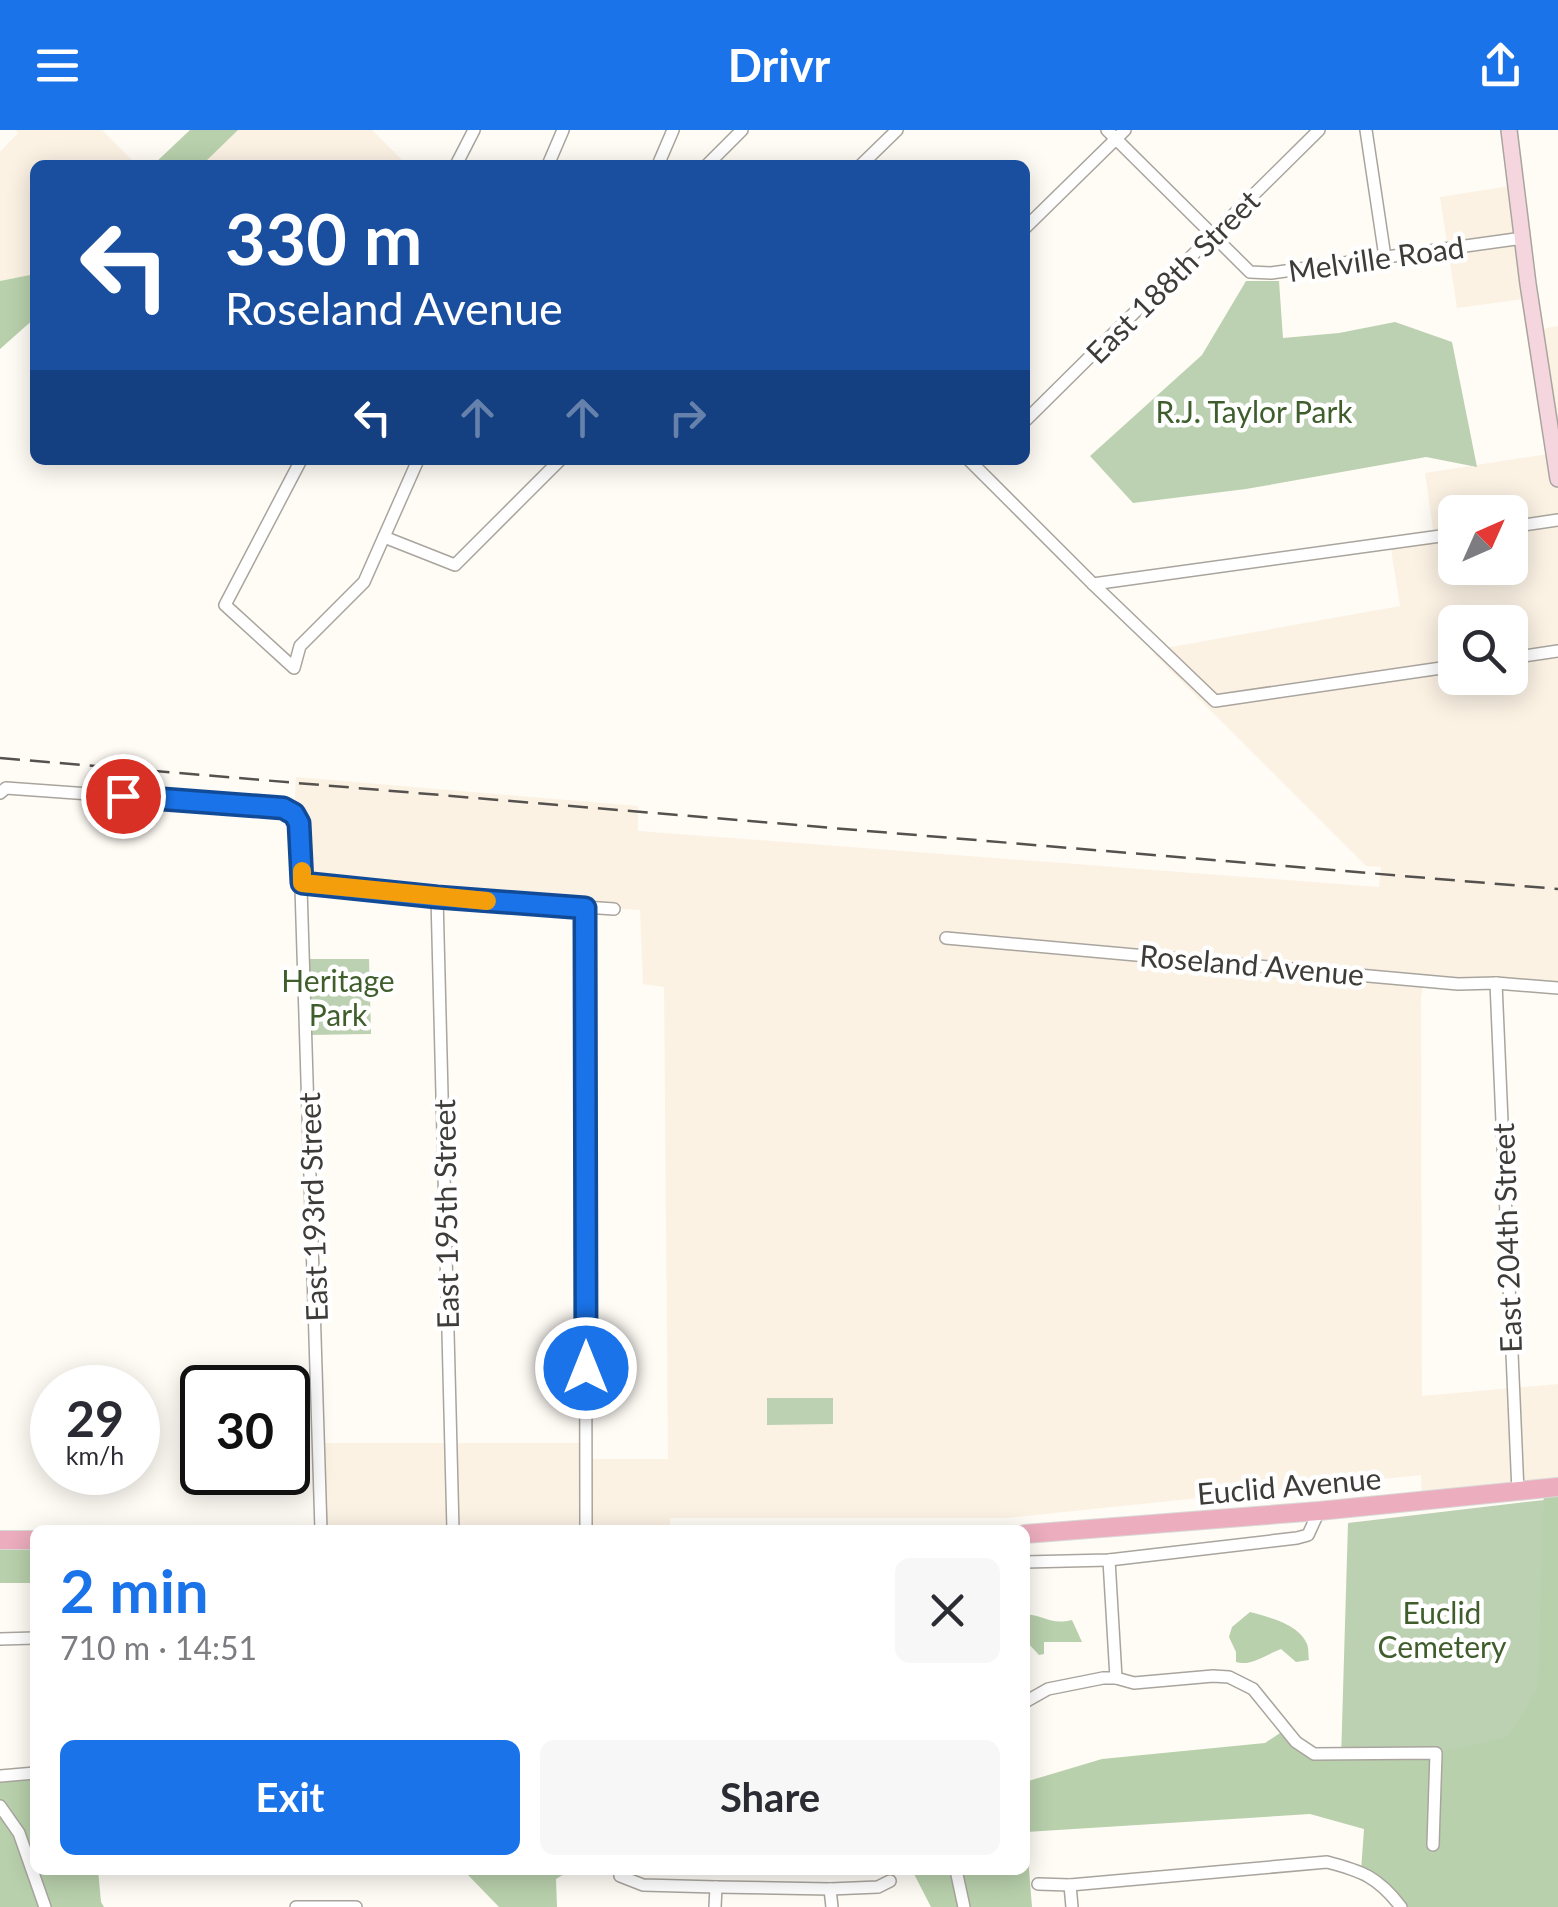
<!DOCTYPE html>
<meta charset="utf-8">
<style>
:root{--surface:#fff;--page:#f7f7f7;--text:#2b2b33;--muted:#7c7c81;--accent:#1a73e8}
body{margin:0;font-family:Lato,sans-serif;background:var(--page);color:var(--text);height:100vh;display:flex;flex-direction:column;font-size:38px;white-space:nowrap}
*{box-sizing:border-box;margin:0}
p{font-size:32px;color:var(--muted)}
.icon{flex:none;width:55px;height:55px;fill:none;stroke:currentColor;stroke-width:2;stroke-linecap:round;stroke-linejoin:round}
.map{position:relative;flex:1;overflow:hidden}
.panel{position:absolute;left:30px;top:1395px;width:1000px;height:350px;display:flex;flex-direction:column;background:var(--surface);border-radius:15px;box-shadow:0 5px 25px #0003}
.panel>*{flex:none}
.guide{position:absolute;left:30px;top:30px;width:1000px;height:305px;border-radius:15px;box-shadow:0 5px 25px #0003;background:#1a4fa0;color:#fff;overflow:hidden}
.needle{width:65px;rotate:45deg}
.buttons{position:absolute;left:1438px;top:365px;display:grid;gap:20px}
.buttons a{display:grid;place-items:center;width:90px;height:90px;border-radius:15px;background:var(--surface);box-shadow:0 5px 25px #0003;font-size:50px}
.speed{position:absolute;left:30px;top:1235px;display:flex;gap:20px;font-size:50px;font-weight:700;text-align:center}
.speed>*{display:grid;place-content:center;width:130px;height:130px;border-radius:50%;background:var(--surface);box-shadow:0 5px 25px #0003;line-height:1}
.speed small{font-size:25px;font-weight:400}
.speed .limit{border:5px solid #111;border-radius:15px;background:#fff;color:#111}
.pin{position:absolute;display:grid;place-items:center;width:85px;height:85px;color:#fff;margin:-42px;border:5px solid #fff;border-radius:50%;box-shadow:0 2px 10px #0007}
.me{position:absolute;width:110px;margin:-55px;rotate:0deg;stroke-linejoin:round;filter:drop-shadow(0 0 8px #0008)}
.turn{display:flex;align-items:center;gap:35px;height:210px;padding:0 30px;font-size:45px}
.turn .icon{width:130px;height:130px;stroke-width:2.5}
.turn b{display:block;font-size:70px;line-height:85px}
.lanes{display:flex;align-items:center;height:95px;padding:0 30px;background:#0003;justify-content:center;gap:50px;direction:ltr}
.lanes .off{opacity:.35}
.round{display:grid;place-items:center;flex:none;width:105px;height:105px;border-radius:15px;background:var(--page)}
.head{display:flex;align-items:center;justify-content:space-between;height:170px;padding:0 30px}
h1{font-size:60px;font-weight:700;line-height:75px;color:var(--accent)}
.button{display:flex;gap:20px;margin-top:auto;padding:20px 30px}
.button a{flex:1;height:115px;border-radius:15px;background:var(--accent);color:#fff;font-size:40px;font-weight:700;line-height:115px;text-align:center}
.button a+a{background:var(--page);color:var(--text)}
header{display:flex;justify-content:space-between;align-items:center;height:130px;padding:0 30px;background:var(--accent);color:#fff;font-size:45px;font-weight:700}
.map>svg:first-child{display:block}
.built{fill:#fbf2e4;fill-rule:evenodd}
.green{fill:#bcd1b1}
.forest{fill:#b8d0ac}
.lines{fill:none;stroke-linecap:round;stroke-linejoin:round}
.street-casing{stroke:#a9a59e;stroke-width:14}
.secondary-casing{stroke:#a9a59e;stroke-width:18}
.primary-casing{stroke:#d8d8d7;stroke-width:20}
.street{stroke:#fff;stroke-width:11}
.secondary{stroke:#f5d6df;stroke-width:15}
.primary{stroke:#ecadbe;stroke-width:18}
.rail{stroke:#54514e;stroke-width:2.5;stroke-dasharray:20 10;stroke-linecap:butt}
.route-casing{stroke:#114b97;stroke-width:25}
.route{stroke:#1a73e8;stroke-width:18}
.slow{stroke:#f59e0b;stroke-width:18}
.labels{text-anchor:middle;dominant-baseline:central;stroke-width:9;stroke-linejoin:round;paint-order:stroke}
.street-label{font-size:30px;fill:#3e3c39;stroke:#fff}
.park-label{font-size:30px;fill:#3f5e2c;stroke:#fff}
</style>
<header><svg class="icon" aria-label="menu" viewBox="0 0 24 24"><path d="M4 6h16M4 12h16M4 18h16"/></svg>Drivr<svg class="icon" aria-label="share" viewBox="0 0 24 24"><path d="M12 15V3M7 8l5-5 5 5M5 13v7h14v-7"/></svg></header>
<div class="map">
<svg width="1558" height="1777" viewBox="0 0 1558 1777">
<rect width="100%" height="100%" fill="#fffbf5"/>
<g class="built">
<polygon points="16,0 102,0 137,35 35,35 35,144 0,151 0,22 18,3"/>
<polygon points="238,0 372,0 401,29 398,35 202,35"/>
<polygon points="1516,55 1531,168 1457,178 1440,67"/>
<path d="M 1558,196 L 1558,858 L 1424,851 L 1421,868 L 1422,1266 L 1558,1254 L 1558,1357 L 1422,1371 L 1421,1345 L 1006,1388 L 670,1388 L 670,1400 L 321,1400 L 319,1313 L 586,1313 L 587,1329 L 668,1329 L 664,857 L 643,854 L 640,780 L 585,777 L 303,753 L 294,684 L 296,647 L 638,676 L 638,701 L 1379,757 L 1381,737 L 1366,736 L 1154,524 L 1160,519 L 1400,476 L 1390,413 L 1434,407 L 1425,343 L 1554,323 L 1536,200 ZM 1455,382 L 1510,382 L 1510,438 L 1455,438 ZM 1455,492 L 1510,492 L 1510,548 L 1455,548 Z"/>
</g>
<g class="green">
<polygon points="1246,151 1279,151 1283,208 1339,203 1395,192 1452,212 1477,337 1426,327 1246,359 1133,373 1090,326 1202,225"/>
<polygon points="305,829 369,829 371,904 307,905"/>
<polygon points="767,1268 833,1268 833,1294 767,1295"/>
<polygon points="1544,1370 1558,1777 1450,1624 1341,1629 1348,1393"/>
</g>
<g class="forest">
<polygon points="190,0 238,0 202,35 153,35"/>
<polygon points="35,144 35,188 0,219 0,151"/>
<polygon points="1558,1357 1558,1777 1401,1777 1361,1741 1364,1699 1310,1684 1026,1702 1032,1777 931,1777 912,1740 1025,1740 1025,1652 1102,1629 1265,1613 1286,1599 1305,1620 1436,1623 1508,1607 1538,1558 1544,1359"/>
<rect x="0" y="1410" width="35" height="43"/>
<path d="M 1250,1482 C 1268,1487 1299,1494 1307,1514 C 1309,1519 1308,1525 1309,1530 L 1296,1532 L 1281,1519 C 1267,1524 1250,1537 1236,1532 L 1236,1522 L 1229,1507 L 1232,1497 Z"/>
<path d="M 1025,1484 C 1046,1486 1050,1495 1072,1490 L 1082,1512 L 1044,1512 L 1044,1524 L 1039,1525 L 1027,1512 L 1025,1513 Z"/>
<polygon points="35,1643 35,1740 98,1740 101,1772 104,1777 0,1777 0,1646"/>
<polygon points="459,1740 571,1740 556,1749 557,1777 499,1777 468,1745"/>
</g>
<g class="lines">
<g class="street-casing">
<g id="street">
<polyline points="1107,0 1250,142 1271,143 1523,108"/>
<polyline points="1366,0 1385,127"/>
<polyline points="456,35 474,0"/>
<polyline points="548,35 563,0"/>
<polyline points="658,35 673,0"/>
<polyline points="707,35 742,0"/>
<polyline points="861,35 897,0"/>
<polyline points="1025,98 1125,0"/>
<polyline points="1025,291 1319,0"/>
<polyline points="301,330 225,475 294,538 300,516 364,452 418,330"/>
<polyline points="969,330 1093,454 1215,571 1455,536"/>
<polyline points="1510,397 1558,390"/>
<polyline points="384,407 455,435 560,330"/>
<polyline points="1093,454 1455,404"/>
<polyline points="1510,528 1558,521"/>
<polyline points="0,663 6,658 283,678 294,684 299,693 321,1400"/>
<polyline points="303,753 437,767 614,779"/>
<polyline points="437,767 453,1400"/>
<polyline points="585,777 586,1400"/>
<polyline points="946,808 1458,854 1496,853 1558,858"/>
<polyline points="1496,853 1518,1362"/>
<polyline points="1109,1430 1116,1548"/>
<polyline points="1025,1432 1109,1430 1297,1408 1308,1405 1319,1381"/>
<polyline points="0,1509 35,1508"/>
<polyline points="1025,1572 1048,1559 1103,1548 1116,1548 1134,1553 1213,1546 1229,1547 1253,1559 1296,1612 1314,1624 1436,1623 1433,1715"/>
<polyline points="0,1646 35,1643"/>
<polyline points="0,1676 19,1703 45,1777"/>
<polyline points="956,1740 964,1777"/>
<polyline points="620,1746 643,1755 716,1757 830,1759 878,1757 890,1751"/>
<path d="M 1038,1754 L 1070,1755 L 1327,1732 C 1362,1741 1378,1747 1401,1777"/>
<polyline points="1070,1755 1072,1777"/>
<polyline points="830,1759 832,1777"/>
<polyline points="296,1777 356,1777"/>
<polyline points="715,1777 716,1757"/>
</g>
</g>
<g class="secondary-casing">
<polyline id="secondary" points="1509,0 1528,154 1558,349"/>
</g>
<g class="primary-casing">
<g id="primary">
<polyline points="1025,1404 1319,1381 1558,1357"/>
<polyline points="0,1410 35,1410"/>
</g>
</g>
<use href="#street" class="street"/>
<use href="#secondary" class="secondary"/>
<use href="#primary" class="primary"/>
<polyline class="rail" points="0,628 1558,759"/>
</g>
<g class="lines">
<g class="route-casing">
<polyline id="route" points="123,666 283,678 294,684 299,693 302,753 437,767 585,778 586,1238"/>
</g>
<use href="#route" class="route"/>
<polyline class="slow" points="302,741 302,753 487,771"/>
</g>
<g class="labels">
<g class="street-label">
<text transform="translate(1376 128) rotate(-8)">Melville Road</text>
<text transform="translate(1172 146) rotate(-45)">East 188th Street</text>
<text transform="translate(1252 834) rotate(5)">Roseland Avenue</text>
<text transform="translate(312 1077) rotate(-92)">East 193rd Street</text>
<text transform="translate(445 1084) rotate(-91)">East 195th Street</text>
<text transform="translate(1506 1108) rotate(-92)">East 204th Street</text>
<text transform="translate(1289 1355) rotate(-5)">Euclid Avenue</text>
</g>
<g class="park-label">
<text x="1254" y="281">R.J. Taylor Park</text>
<text x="338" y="850">Heritage<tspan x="338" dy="34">Park</tspan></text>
<text x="1442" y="1482">Euclid<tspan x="1442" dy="34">Cemetery</tspan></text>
</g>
</g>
</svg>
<div class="buttons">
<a><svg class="needle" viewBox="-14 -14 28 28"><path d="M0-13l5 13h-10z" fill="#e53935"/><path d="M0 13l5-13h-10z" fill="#7c7c81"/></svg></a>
<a><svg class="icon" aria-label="search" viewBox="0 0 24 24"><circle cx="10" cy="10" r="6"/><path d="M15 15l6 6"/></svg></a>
</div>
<div class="speed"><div>29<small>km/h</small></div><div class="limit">30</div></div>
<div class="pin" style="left:123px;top:666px;background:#d93025"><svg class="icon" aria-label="arrive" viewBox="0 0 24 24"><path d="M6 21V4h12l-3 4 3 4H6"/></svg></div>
<svg class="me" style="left:586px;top:1238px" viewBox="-20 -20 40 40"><circle r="17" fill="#1a73e8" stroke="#fff" stroke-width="3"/><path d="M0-11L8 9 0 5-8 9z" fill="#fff"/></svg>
<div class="guide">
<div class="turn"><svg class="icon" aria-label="left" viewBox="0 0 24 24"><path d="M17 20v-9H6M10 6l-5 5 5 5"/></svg><div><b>330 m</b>Roseland Avenue</div></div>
<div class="lanes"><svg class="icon" aria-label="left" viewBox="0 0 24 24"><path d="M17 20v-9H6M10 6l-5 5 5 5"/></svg><svg class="icon off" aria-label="ahead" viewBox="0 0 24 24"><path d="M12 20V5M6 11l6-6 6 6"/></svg><svg class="icon off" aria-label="ahead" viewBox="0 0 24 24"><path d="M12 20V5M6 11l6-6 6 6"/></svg><svg class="icon off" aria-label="right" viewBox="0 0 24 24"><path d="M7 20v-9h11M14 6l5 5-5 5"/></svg></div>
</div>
<section class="panel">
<div class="head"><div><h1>2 min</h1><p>710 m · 14:51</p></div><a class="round"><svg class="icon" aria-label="close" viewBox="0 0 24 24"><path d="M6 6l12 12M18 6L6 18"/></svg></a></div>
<div class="button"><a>Exit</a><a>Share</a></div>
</section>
</div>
